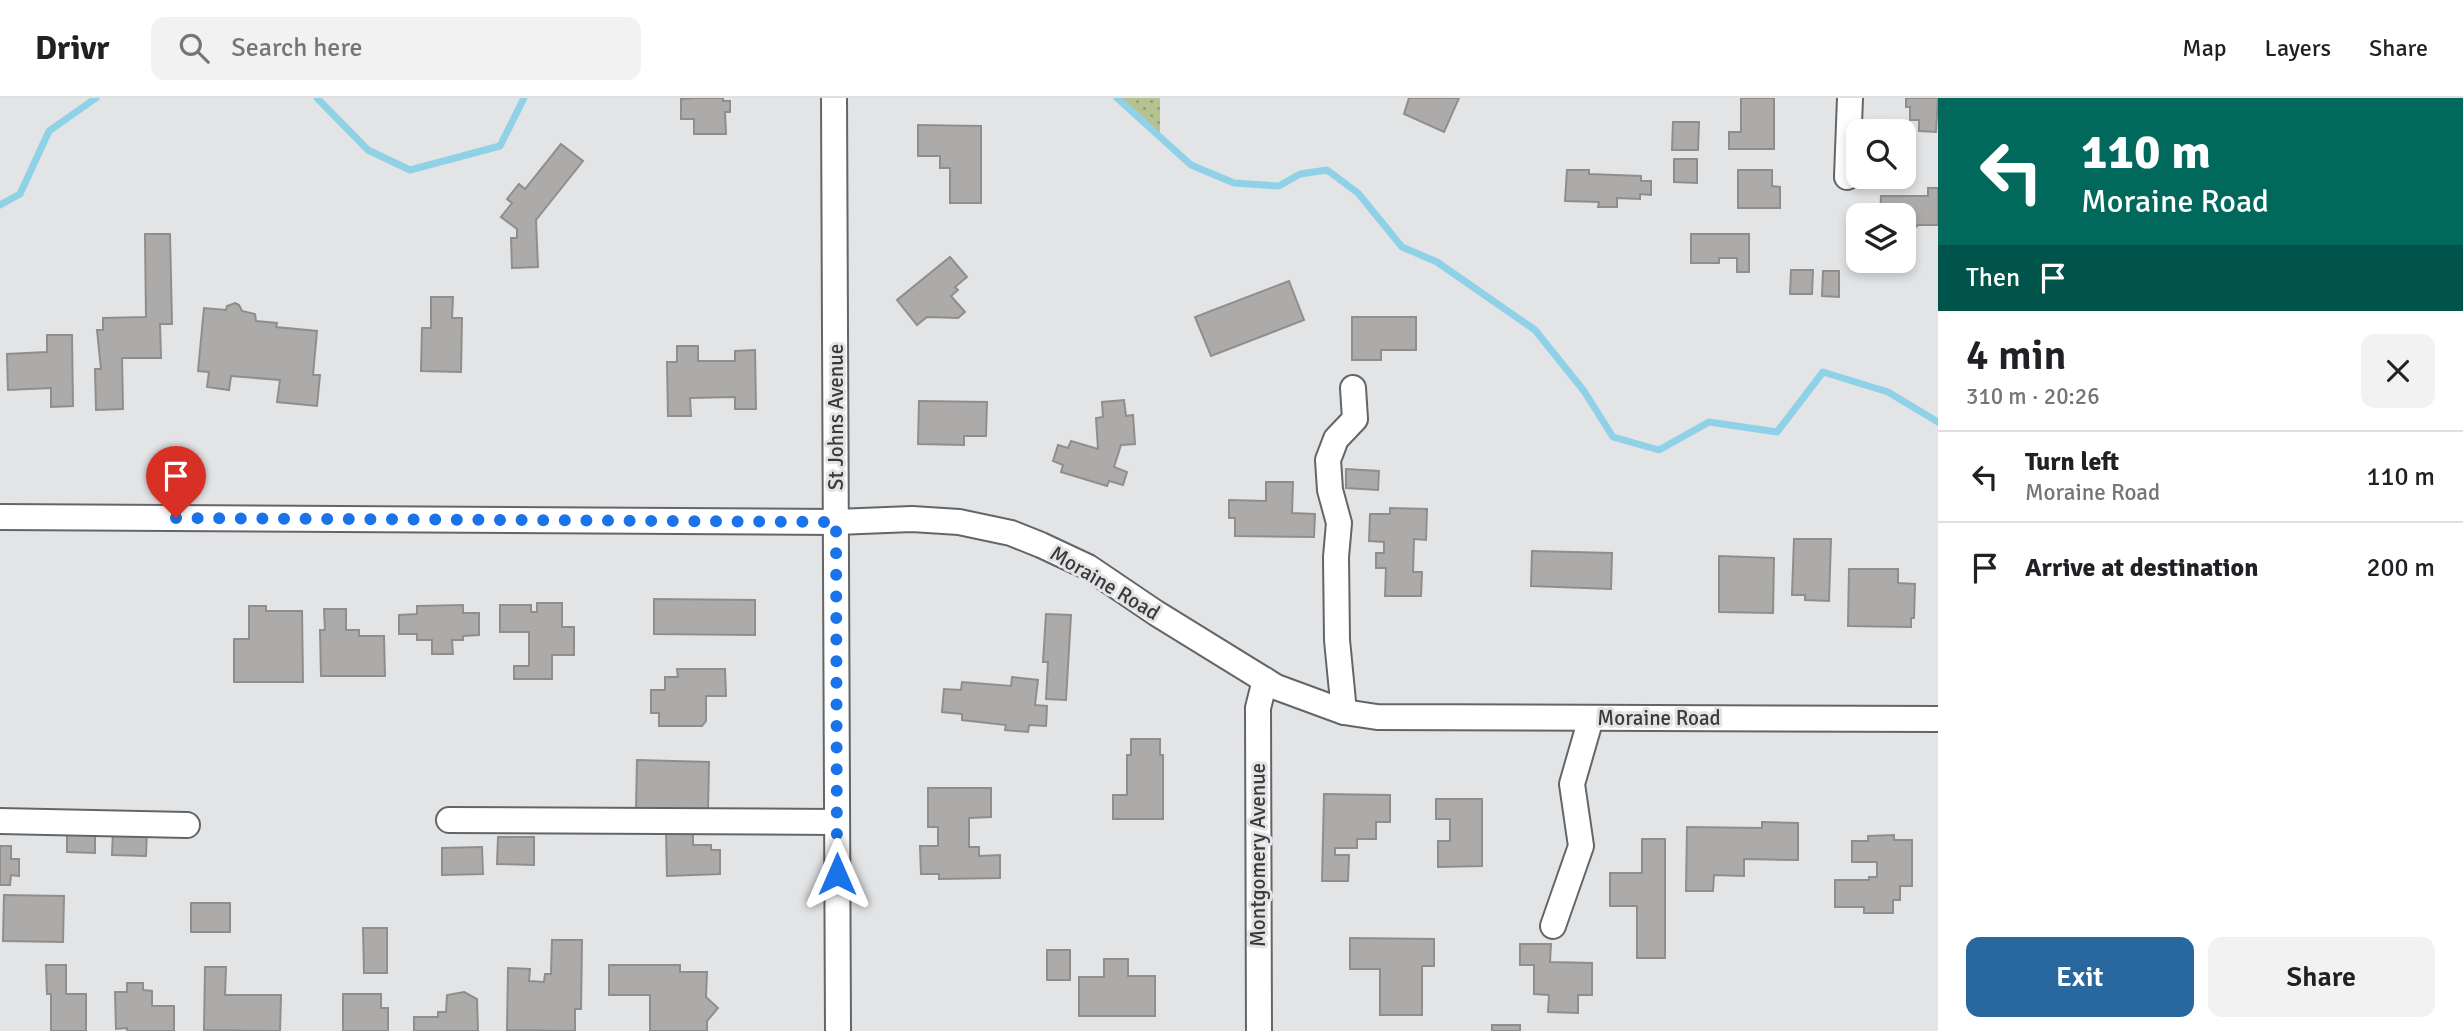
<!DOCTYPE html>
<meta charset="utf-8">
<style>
:root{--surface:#fff;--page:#f2f2f2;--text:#202124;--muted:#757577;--line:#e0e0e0;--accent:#28689e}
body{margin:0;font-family:Signika,sans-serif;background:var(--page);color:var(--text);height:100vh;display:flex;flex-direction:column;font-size:26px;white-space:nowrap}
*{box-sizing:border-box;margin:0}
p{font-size:23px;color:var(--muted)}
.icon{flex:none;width:38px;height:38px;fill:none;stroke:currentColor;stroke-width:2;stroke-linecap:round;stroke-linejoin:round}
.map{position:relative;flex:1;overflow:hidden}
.drawer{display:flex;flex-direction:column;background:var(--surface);width:525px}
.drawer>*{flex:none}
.banner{background:#00695c;color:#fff;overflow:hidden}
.tools{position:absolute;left:1846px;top:21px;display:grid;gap:14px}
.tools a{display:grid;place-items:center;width:70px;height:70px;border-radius:14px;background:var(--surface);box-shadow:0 4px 10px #0003;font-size:35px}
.pin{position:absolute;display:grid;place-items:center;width:60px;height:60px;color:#fff;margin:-72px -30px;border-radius:50% 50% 50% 0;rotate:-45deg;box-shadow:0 0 7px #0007}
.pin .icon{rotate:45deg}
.me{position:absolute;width:77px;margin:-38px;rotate:0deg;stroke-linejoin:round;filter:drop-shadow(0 0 5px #0008)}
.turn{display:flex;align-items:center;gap:24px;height:147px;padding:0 28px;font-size:32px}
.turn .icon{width:91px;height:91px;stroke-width:2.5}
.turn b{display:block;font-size:49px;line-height:60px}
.then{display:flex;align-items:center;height:66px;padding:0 28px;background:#0003;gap:14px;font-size:26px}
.round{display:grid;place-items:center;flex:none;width:74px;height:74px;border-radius:14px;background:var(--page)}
.headline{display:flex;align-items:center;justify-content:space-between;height:119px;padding:0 28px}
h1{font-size:42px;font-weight:600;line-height:52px}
.primary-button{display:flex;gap:14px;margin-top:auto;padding:14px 28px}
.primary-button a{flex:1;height:80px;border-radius:14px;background:var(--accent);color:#fff;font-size:28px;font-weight:600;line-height:80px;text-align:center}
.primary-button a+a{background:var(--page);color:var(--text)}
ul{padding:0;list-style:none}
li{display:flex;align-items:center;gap:21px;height:91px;padding:0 28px;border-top:2px solid var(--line)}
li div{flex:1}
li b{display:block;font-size:26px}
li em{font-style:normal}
header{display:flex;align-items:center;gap:42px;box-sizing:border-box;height:98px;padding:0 35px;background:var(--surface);border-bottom:2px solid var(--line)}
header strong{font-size:33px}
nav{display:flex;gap:38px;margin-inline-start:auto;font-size:24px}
.search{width:490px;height:63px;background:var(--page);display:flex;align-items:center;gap:18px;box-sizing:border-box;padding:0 24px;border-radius:14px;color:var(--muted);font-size:26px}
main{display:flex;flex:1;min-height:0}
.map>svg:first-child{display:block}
.park{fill:url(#park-dots)}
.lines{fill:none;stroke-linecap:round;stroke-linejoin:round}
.stream{stroke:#8fd2e8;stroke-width:7}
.building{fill:#adabaa;stroke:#908e8c;stroke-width:2}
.minor-casing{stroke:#646567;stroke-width:28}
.minor{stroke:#fff;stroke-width:24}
.route{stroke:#1a73e8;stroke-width:12;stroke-dasharray:0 21.6}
.labels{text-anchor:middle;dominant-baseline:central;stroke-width:6;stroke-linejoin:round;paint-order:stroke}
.street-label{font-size:21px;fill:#3a3a3b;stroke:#e2e4e6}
</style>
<header>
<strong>Drivr</strong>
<div class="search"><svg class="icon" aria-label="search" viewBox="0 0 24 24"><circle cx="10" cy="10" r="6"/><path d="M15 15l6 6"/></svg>Search here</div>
<nav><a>Map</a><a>Layers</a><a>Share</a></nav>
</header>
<main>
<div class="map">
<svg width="1938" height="933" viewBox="0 0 1938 933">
<defs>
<pattern id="park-dots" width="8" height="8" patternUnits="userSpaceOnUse" patternTransform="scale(1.75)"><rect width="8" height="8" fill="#b6c28f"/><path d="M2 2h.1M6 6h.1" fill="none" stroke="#959f76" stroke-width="1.8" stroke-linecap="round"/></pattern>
</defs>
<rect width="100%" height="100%" fill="#e2e4e6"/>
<polygon class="park" points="1120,0 1160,0 1160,38"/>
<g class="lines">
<g class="stream">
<polyline points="317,0 368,52 410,72 500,48 524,0"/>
<polyline points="1117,0 1191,67 1234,85 1279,88 1300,76 1327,72 1358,95 1402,149 1437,164 1535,232 1584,293 1613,339 1659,352 1709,324 1777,334 1823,274 1888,294 1938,324"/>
<polyline points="0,107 20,96 49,33 96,0"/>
</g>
</g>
<g class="building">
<polygon points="695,0 723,0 723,3 730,3 730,14 725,14 726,36 694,36 694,21 681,21 681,1"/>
<polygon points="1409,0 1459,0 1444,34 1404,16"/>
<polygon points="1741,0 1774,0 1774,51 1729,51 1729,34 1741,34"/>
<polygon points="1906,0 1938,0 1936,34 1919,33 1919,22 1910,22 1910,9 1906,9"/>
<polygon points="1673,24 1699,24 1698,52 1672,52"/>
<polygon points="918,27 981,28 981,105 950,105 950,70 940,70 940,58 918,58"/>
<polygon points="561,46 583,63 536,122 538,169 512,170 511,140 517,140 517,131 501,119 512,105 507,101 519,86 525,91"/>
<polygon points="1674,61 1697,61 1697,85 1674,84"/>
<polygon points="1567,72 1589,72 1589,76 1641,78 1641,83 1651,83 1651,97 1640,96 1640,101 1617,100 1617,109 1598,109 1599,104 1565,103"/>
<polygon points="1738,72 1772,72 1772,88 1780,89 1780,110 1738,110"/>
<polygon points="1928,90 1938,90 1938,127 1918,127 1912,132 1904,133 1904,117 1880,117 1881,98 1928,98"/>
<polygon points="145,136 170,136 172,226 160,226 161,260 122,260 123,311 96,312 95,271 101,271 97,232 103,232 103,220 146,219"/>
<polygon points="1691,136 1749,136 1749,174 1737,174 1737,160 1719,160 1719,165 1691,165"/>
<polygon points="950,159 967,179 955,189 958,192 951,198 965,214 958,220 927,219 917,227 897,202"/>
<polygon points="1791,172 1813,172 1812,196 1790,196"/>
<polygon points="1823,173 1839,173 1839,199 1822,198"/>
<polygon points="1289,183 1304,222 1211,258 1195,219"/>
<polygon points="431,199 453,199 452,220 462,220 461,274 421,273 422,230 431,230"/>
<polygon points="235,205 239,207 242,213 255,216 256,223 277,225 276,229 317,233 313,277 320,277 317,308 277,304 280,282 231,278 229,292 207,289 209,274 198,273 204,210 226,212 227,208"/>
<polygon points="1352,219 1416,219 1416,252 1381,252 1381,262 1352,262"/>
<polygon points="47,237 72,237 73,308 51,309 51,290 8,292 7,256 47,254"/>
<polygon points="677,248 698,248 698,263 735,263 735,253 755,252 756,311 735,311 735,299 690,300 691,318 668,318 667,264 677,264"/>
<polygon points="1124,302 1126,318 1133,317 1135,346 1121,347 1114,369 1127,374 1123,387 1109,383 1107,388 1061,374 1063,367 1053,363 1058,347 1068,350 1071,343 1098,351 1096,320 1103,319 1102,304"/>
<polygon points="919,303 987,304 986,338 964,338 964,347 918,346"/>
<polygon points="1346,371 1379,373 1378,392 1346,390"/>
<polygon points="1266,384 1293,384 1292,415 1315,416 1314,439 1235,438 1235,420 1229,420 1229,402 1266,403"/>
<polygon points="1390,410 1427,411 1426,442 1414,441 1413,474 1422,474 1421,498 1385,498 1386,470 1376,470 1376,455 1384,455 1384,444 1369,443 1370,416 1390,416"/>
<polygon points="1794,441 1831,441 1829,503 1805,502 1805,497 1792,497"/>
<polygon points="1532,453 1612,455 1611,491 1531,488"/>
<polygon points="1719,458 1774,460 1773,515 1719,514"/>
<polygon points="1849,471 1898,471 1898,485 1915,486 1914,520 1911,520 1911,529 1848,528"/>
<polygon points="654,501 755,502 755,537 654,536"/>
<polygon points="537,505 562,505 562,529 574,529 574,557 552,557 552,581 514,581 514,568 529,568 529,534 500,534 500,507 531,507 531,514 537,514"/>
<polygon points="463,507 463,515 479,515 479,537 463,538 463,542 452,542 453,556 432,556 432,542 417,542 417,536 399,536 399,517 417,516 417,508"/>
<polygon points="249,508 266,508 266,513 302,513 303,584 234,584 234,541 249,541"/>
<polygon points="324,511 346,511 346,532 359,532 359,538 384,538 385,578 321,578 320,532 325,532"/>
<polygon points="1046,516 1071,517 1066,602 1046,601 1048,564 1043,564"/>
<polygon points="677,571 725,571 726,598 706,598 706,623 702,628 659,628 659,615 651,615 651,592 665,592 665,579 678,579"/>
<polygon points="1012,579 1038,582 1035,607 1047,608 1046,628 1029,627 1028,634 1005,632 1006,627 962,622 962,616 942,614 944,591 961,592 962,584 1011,588"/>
<polygon points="1131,641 1160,641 1160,657 1163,657 1163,721 1113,721 1113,697 1127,697 1127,657 1131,657"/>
<polygon points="637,662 709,664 708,712 636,711"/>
<polygon points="928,690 991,690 991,719 969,720 969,749 979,749 979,758 1000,757 1000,780 939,781 939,776 921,776 920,748 938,748 938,729 928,729"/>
<polygon points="1324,696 1390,697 1390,724 1376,724 1376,741 1357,741 1357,750 1335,750 1335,757 1349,757 1348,783 1322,783"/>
<polygon points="1436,701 1482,701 1482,768 1438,769 1438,743 1450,743 1450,721 1436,721"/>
<polygon points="1762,724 1798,725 1798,762 1744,761 1744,778 1714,777 1713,793 1686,793 1687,729 1762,730"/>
<polygon points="67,732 95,733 95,755 67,754"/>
<polygon points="113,732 147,732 146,758 112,757"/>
<polygon points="693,734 693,747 711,747 711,752 720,752 720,776 667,778 666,735"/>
<polygon points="1894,737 1894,742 1912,742 1912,788 1900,788 1900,802 1893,802 1893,815 1864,815 1864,809 1835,809 1835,782 1869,782 1869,779 1877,779 1877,764 1852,764 1852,743 1868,743 1868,738"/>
<polygon points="498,739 534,739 534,767 497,766"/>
<polygon points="1642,741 1665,741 1665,860 1637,860 1637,808 1610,808 1610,775 1642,775"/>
<polygon points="0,748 11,748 11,761 19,761 19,778 11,777 10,787 0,787"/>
<polygon points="482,749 483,776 442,777 442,750"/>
<polygon points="4,797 64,798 63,844 3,843"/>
<rect x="191" y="805" width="39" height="29"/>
<polygon points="363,830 387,830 387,875 364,875"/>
<polygon points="1350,840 1434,841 1434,868 1422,868 1422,917 1380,917 1380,871 1350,871"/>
<polygon points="552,842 582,842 581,911 575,911 575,933 507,932 508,870 530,871 529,883 544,884 545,876 551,876"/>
<polygon points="1520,846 1551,846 1550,864 1592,865 1592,897 1578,897 1578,915 1548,914 1549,897 1534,896 1534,867 1520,867"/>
<rect x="1047" y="852" width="23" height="30"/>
<polygon points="1104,861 1128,861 1128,878 1155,878 1155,918 1079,918 1079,879 1104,879"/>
<polygon points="46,867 66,867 66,896 86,896 86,933 51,933 51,896 47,896"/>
<polygon points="609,867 680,867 680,874 707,874 706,899 718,910 707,923 707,933 650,933 650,897 609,897"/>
<polygon points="205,869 226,869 225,897 281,897 280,933 204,932"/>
<polygon points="127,885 143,885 143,892 152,893 152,908 174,908 174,933 127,933 127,930 116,931 115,894 127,894"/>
<polygon points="464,894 477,901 478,933 414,933 414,919 438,919 438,914 446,914 447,897"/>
<polygon points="343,896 381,896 381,910 388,910 388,933 343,933"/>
<rect x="1492" y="927" width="28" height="6"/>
</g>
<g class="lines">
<g class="minor-casing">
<g id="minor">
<polyline points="834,0 838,933"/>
<polyline points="1847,79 1850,0"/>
<polyline points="0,419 836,424 912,421 959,424 1011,435 1041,447 1088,469 1156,515 1276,589 1344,614 1377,619 1938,621"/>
<polyline points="1344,614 1337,542 1336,459 1339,425 1330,392 1328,362 1336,341 1355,321 1353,290"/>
<polyline points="449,722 837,724"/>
<polyline points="0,723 187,727"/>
<polyline points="1553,828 1581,748 1572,686 1591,620"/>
<polyline points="1259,933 1258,610 1265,582"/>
</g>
</g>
<use href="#minor" class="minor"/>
</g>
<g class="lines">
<polyline class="route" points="176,420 836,424 837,776"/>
</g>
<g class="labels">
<g class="street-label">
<text transform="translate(836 319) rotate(-90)">St Johns Avenue</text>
<text transform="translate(1105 485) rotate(31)">Moraine Road</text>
<text x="1659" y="620">Moraine Road</text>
<text transform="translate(1258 757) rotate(-90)">Montgomery Avenue</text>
</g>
</g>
</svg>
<div class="tools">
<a><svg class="icon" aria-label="search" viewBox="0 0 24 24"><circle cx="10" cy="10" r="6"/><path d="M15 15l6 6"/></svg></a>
<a><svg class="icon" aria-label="layers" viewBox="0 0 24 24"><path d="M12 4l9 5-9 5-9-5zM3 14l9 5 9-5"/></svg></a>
</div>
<div class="pin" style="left:176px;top:420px;background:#d93025"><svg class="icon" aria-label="arrive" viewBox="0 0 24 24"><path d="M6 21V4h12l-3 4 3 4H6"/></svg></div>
<svg class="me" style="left:837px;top:776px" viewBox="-20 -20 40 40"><path d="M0-17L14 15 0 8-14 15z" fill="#1a73e8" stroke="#fff" stroke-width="4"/></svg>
</div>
<section class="drawer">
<div class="banner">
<div class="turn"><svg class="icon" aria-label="left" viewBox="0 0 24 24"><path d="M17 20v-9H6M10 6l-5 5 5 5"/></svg><div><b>110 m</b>Moraine Road</div></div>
<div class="then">Then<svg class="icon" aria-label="arrive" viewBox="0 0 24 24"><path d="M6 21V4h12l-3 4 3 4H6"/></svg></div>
</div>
<div class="headline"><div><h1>4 min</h1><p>310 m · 20:26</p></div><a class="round"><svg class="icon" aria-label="close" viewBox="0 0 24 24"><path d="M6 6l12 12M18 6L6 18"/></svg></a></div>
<ul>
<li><svg class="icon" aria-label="left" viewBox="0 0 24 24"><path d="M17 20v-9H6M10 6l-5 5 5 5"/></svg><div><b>Turn left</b><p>Moraine Road</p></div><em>110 m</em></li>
<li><svg class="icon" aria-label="arrive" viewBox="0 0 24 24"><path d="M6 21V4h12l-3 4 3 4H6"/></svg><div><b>Arrive at destination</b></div><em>200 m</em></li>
</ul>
<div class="primary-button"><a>Exit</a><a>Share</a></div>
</section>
</main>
